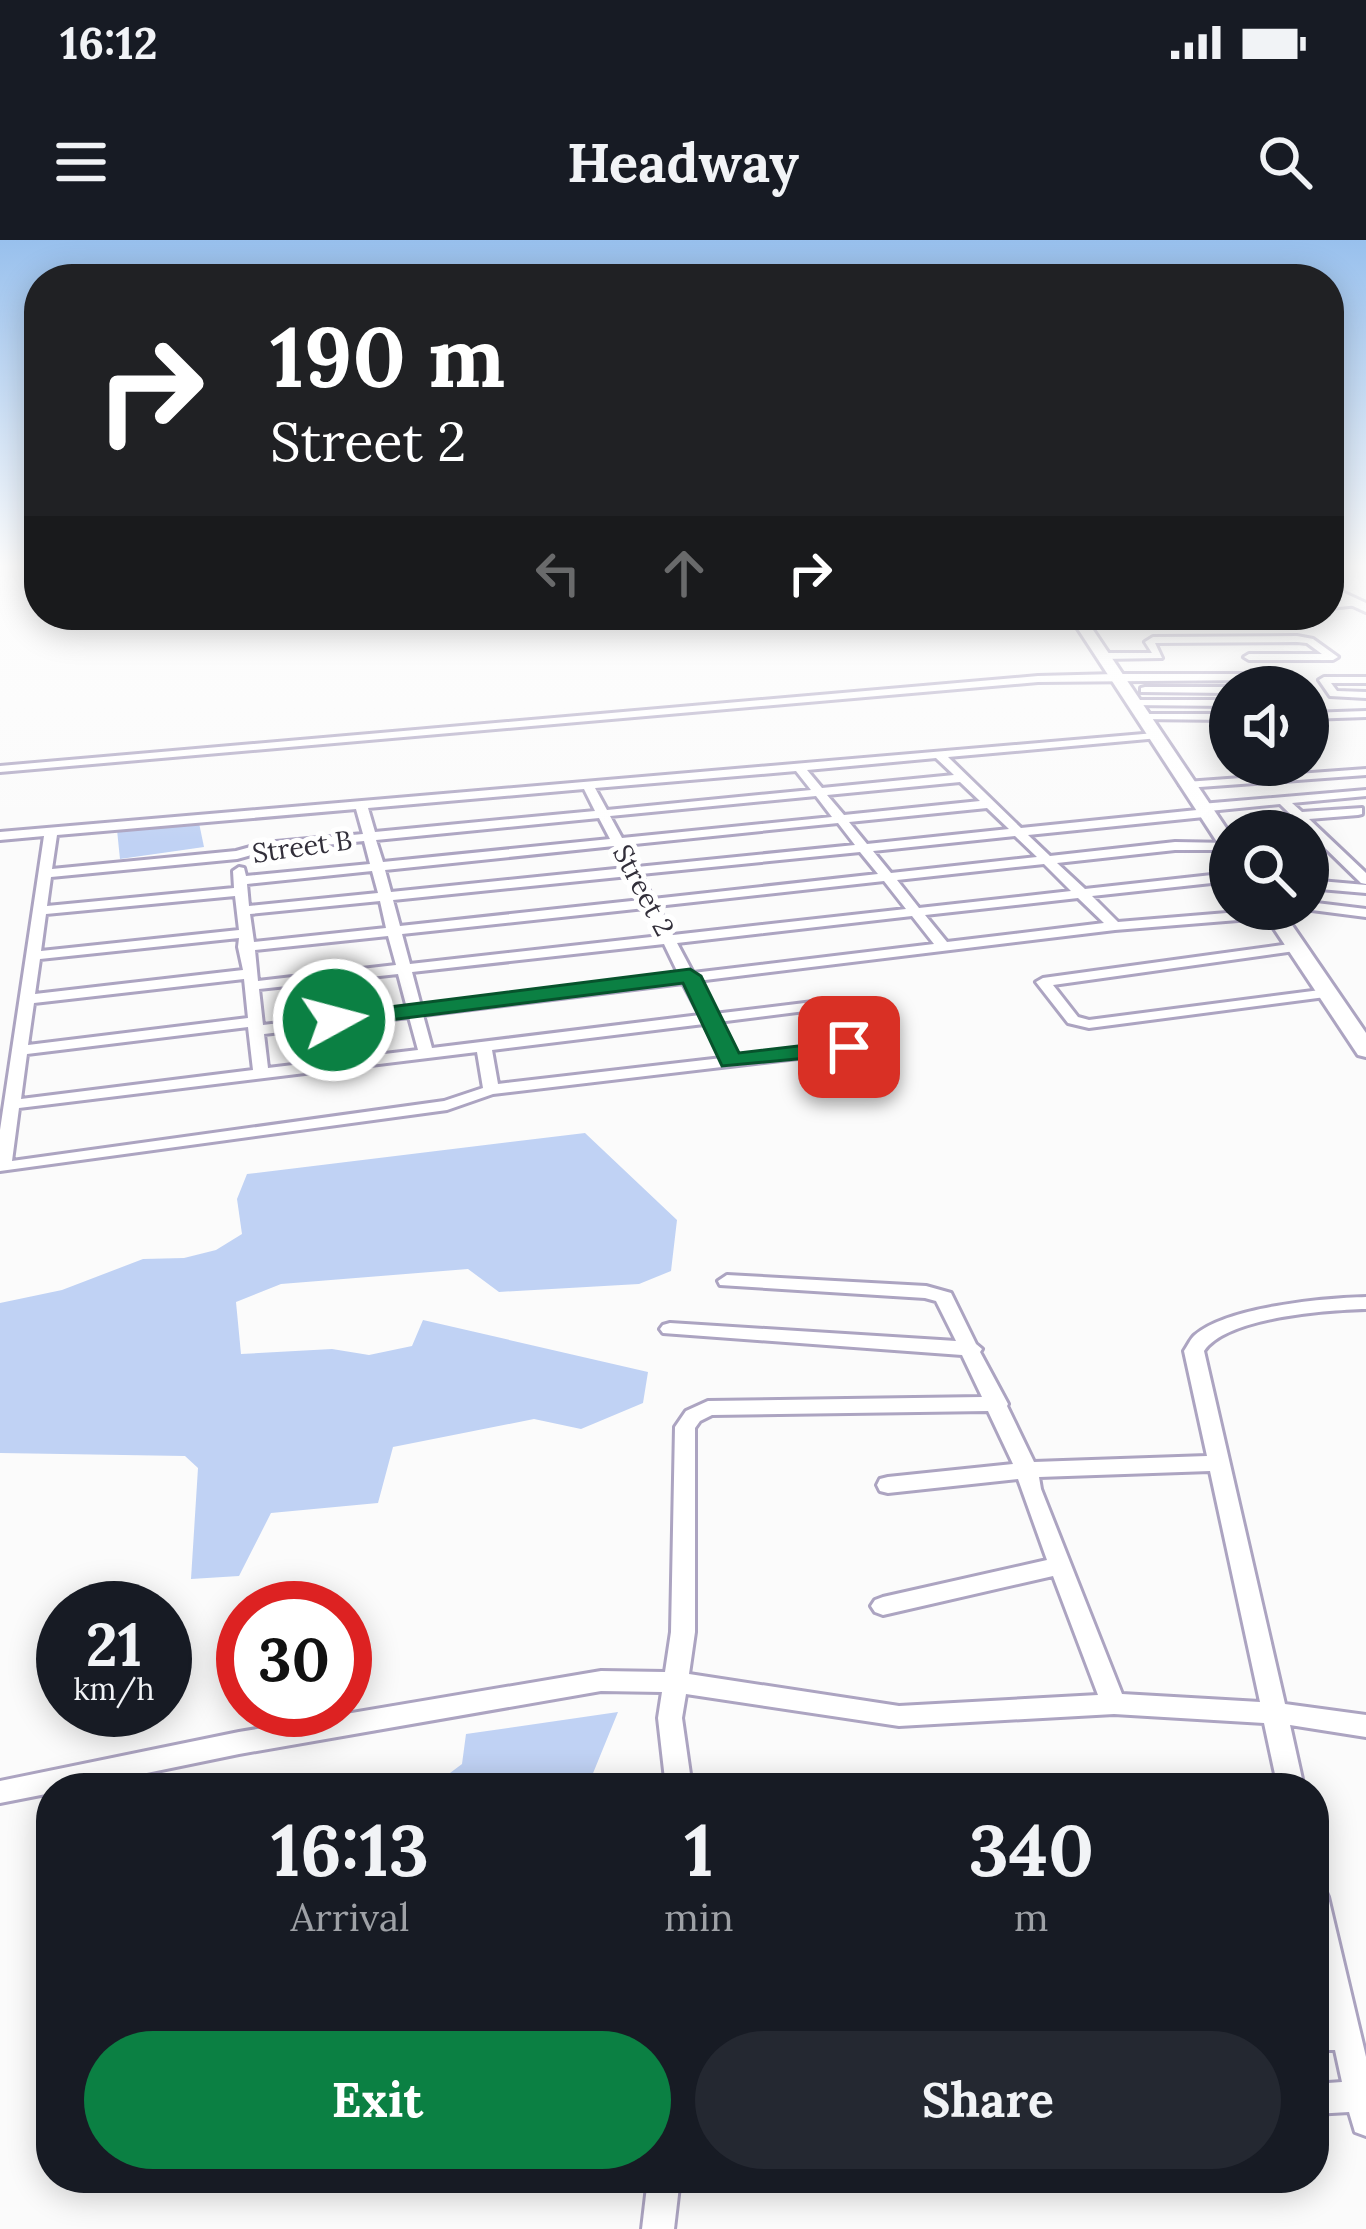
<!DOCTYPE html>
<style>
:root{--surface:#171b24;--page:#242831;--text:#f1f3f6;--muted:#9ea1a6;--accent:#0b8043}
body{margin:0;font-family:Lora,serif;background:var(--page);color:var(--text);height:100vh;display:flex;flex-direction:column;font-size:45px;white-space:nowrap}
*{box-sizing:border-box;margin:0}
p{font-size:39px;color:var(--muted)}
.icon{flex:none;width:66px;height:66px;fill:none;stroke:currentColor;stroke-width:2;stroke-linecap:round;stroke-linejoin:round}
.map{position:relative;flex:1;overflow:hidden}
.sheet{position:absolute;left:36px;top:1533px;width:1293px;height:420px;display:flex;flex-direction:column;background:var(--surface);border-radius:48px;box-shadow:0 6px 30px #0003}
.sheet>*{flex:none}
.hud{position:absolute;left:24px;top:24px;width:1320px;height:366px;border-radius:48px;box-shadow:0 6px 30px #0003;background:#202124;color:#fff;overflow:hidden}
.fabs{position:absolute;left:1209px;top:426px;display:grid;gap:24px}
.fabs a{display:grid;place-items:center;width:120px;height:120px;border-radius:50%;background:var(--surface);box-shadow:0 6px 30px #0003;font-size:60px}
.speed{position:absolute;left:36px;top:1341px;display:flex;gap:24px;font-size:60px;font-weight:700;text-align:center}
.speed>*{display:grid;place-content:center;width:156px;height:156px;border-radius:50%;background:var(--surface);box-shadow:0 6px 30px #0003;line-height:1}
.speed small{font-size:30px;font-weight:400}
.speed .limit{border:18px solid #d22;background:#fff;color:#111}
.pin{position:absolute;display:grid;place-items:center;width:102px;height:102px;color:#fff;margin:-51px;border-radius:24px;box-shadow:0 6px 18px #0006}
.me{position:absolute;width:132px;margin:-66px;rotate:83deg;stroke-linejoin:round;filter:drop-shadow(0 0 9px #0008)}
.turn{display:flex;align-items:center;gap:42px;height:252px;padding:0 48px;font-size:54px}
.turn .icon{width:156px;height:156px;stroke-width:2.5}
.turn b{display:block;font-size:84px;line-height:102px}
.lanes{display:flex;align-items:center;height:114px;padding:0 48px;background:#0003;justify-content:center;gap:60px;direction:ltr}
.lanes .off{opacity:.35}
.eta{display:flex;justify-content:space-evenly;align-items:center;height:204px;text-align:center}
.eta b{font-size:72px;font-weight:700;line-height:84px}
.cta{display:flex;gap:24px;margin-top:auto;padding:24px 48px}
.cta a{flex:1;height:138px;border-radius:72px;background:var(--accent);color:#fff;font-size:48px;font-weight:700;line-height:138px;text-align:center}
.cta a+a{background:var(--page);color:var(--text)}
.status{display:flex;justify-content:space-between;align-items:center;height:84px;padding:0 60px;background:var(--surface);direction:ltr}
.status svg{height:33px;fill:currentColor}
header{display:flex;justify-content:space-between;align-items:center;height:156px;padding:0 48px;background:var(--surface);font-size:54px;font-weight:700}
.map>svg:first-child{display:block}
.water{fill:#c0d2f4}
.lines{fill:none;stroke-linecap:round;stroke-linejoin:round}
.street-casing{stroke:#aca4c1;stroke-width:6}
.secondary-casing{stroke:#aca4c1;stroke-width:6}
.street{fill:#fff;fill-rule:evenodd}
.secondary{fill:#fff;fill-rule:evenodd}
.route{fill:#0b8043;stroke:#07532c;stroke-width:3}
.labels{text-anchor:middle;dominant-baseline:central;stroke-width:10;stroke-linejoin:round;paint-order:stroke}
.far-street-label{font-size:27px;fill:#322f3a;stroke:#fff}
</style>
<div class="status"><b>16:12</b><svg viewBox="0 0 49 12"><path d="M0 12V9h3v3zM5 12V6h3v6zM10 12V3h3v9zM15 12V0h3v12zM26 1h20v11H26zM47 4h2v5h-2z"/></svg></div>
<header><svg class="icon" aria-label="menu" viewBox="0 0 24 24"><path d="M4 6h16M4 12h16M4 18h16"/></svg>Headway<svg class="icon" aria-label="search" viewBox="0 0 24 24"><circle cx="10" cy="10" r="6"/><path d="M15 15l6 6"/></svg></header>
<div class="map">
<svg width="1366" height="1989" viewBox="0 0 1366 1989">
<rect width="100%" height="100%" fill="#fbfbfb"/>
<g class="water">
<polygon points="199,583 204,607 120,619 117,590"/>
<polygon points="585,893 677,980 671,1031 639,1044 499,1052 468,1029 281,1044 236,1062 241,1114 332,1109 369,1115 412,1106 423,1080 648,1132 643,1163 581,1189 534,1179 393,1207 378,1263 271,1273 239,1336 191,1339 198,1228 185,1216 0,1213 0,1063 62,1050 143,1019 184,1018 216,1010 242,994 237,959 247,934"/>
<polygon points="618,1472 587,1548 430,1548 462,1524 466,1494"/>
</g>
<g class="lines">
<g class="street-casing">
<g id="street">
<polygon points="1356,360 1359,365 1329,368 1329,362"/>
<polygon points="1297,396 1313,399 1338,417 1333,420 1249,420 1244,417 1249,414 1322,414 1307,403 1297,402 1155,403 1162,418 1102,419 1097,416 1102,413 1152,413 1145,402 1153,397"/>
<polygon points="1116,434 1258,434 1274,447 1263,447 1255,440 1038,442 0,532 0,526 1038,436"/>
<polygon points="1324,437 1366,437 1366,443 1331,443 1337,451 1366,452 1366,458 1330,456 1319,440"/>
<polygon points="1145,447 1230,447 1230,453 1141,452 1141,448"/>
<polygon points="1133,460 1230,460 1230,466 1129,465 1129,461"/>
<polygon points="1366,471 1366,477 1308,479 1308,473"/>
<polygon points="1142,474 1230,474 1230,480 1138,479 1138,475"/>
<path d="M 1155,493 L 1159,494 L 1159,498 L 948,517 L 1021,588 L 1197,570 L 1197,565 L 1201,564 L 1366,550 L 1366,556 L 1292,563 L 1302,572 L 1362,568 L 1362,574 L 1358,575 L 1309,579 L 1366,633 L 1366,644 L 1361,643 L 1280,564 L 1209,571 L 1208,576 L 1204,577 L 1028,595 L 1050,616 L 1175,602 L 1230,603 L 1228,610 L 1175,610 L 1057,623 L 1085,649 L 1230,633 L 1230,641 L 1092,656 L 1118,682 L 1274,669 L 1281,673 L 1274,677 L 1115,690 L 697,741 L 714,774 L 813,762 L 837,764 L 862,801 L 854,810 L 849,812 L 493,854 L 447,870 L 0,931 L 0,890 L 44,596 L 0,600 L 0,592 ZM 936,518 L 954,535 L 822,548 L 807,530 ZM 796,531 L 811,550 L 607,570 L 595,548 ZM 960,542 L 980,561 L 844,575 L 827,555 ZM 584,549 L 595,571 L 375,592 L 368,568 ZM 816,556 L 832,577 L 622,598 L 610,576 ZM 987,568 L 1009,589 L 867,604 L 849,582 ZM 356,569 L 363,594 L 265,603 L 236,611 L 52,629 L 57,595 ZM 599,578 L 610,599 L 383,622 L 376,600 ZM 838,583 L 855,605 L 637,627 L 625,605 ZM 1015,596 L 1037,617 L 891,633 L 873,611 ZM 364,601 L 370,624 L 246,636 L 244,628 L 239,627 L 233,631 L 234,648 L 47,666 L 51,637 L 237,619 L 266,611 ZM 614,606 L 625,628 L 391,652 L 385,630 ZM 860,612 L 878,634 L 653,659 L 641,634 ZM 1044,624 L 1071,651 L 919,668 L 897,640 ZM 372,631 L 378,653 L 249,666 L 247,644 ZM 629,636 L 641,660 L 400,686 L 393,660 ZM 884,641 L 906,669 L 673,695 L 657,666 ZM 235,656 L 239,690 L 41,711 L 46,674 ZM 1078,658 L 1104,683 L 947,702 L 925,675 ZM 380,661 L 386,688 L 254,702 L 250,674 ZM 645,668 L 660,696 L 410,724 L 402,694 ZM 912,676 L 934,704 L 693,733 L 677,703 ZM 388,696 L 396,725 L 258,741 L 255,710 ZM 239,698 L 238,707 L 243,730 L 35,754 L 40,719 ZM 664,704 L 679,735 L 421,766 L 412,732 ZM 398,734 L 407,768 L 263,785 L 259,749 ZM 244,739 L 248,778 L 28,805 L 34,763 ZM 683,743 L 700,775 L 432,808 L 423,775 ZM 813,770 L 827,771 L 846,801 L 844,803 L 736,816 L 718,782 ZM 409,777 L 418,810 L 268,828 L 264,794 ZM 704,784 L 722,818 L 498,844 L 492,810 ZM 248,787 L 253,830 L 21,859 L 27,814 ZM 477,812 L 483,848 L 444,861 L 12,921 L 19,868 Z"/>
<polygon points="1366,529 1366,535 1186,548 1180,545 1186,542"/>
<polygon points="1308,640 1366,645 1366,653 1308,648"/>
<polygon points="1308,662 1366,669 1366,677 1304,669 1308,669"/>
<polygon points="1297,703 1302,704 1302,710 1053,745 1078,777 1089,780 1328,749 1333,750 1333,756 1089,788 1068,783 1036,742 1043,738"/>
<path d="M 727,1035 L 926,1046 L 951,1053 L 976,1104 L 982,1109 L 980,1112 L 1008,1164 L 1007,1166 L 1034,1222 L 1207,1216 L 1184,1111 C 1187,1107 1191,1098 1195,1095 C 1227,1067 1324,1058 1366,1057 L 1366,1069 C 1327,1070 1227,1077 1204,1111 L 1285,1464 L 1366,1475 L 1366,1497 L 1290,1485 L 1304,1548 L 1278,1548 L 1264,1483 L 1114,1474 L 899,1486 L 686,1454 L 682,1478 L 692,1548 L 666,1548 L 658,1478 L 662,1452 L 601,1451 L 239,1514 L 74,1548 L 51,1548 L 51,1553 L 0,1563 L 0,1541 L 239,1492 L 601,1431 L 665,1432 L 671,1392 L 675,1187 L 686,1171 L 708,1161 L 982,1157 L 962,1115 L 663,1093 L 660,1089 L 663,1085 L 670,1083 L 956,1101 L 936,1061 L 925,1058 L 720,1045 L 718,1041 ZM 988,1171 L 1013,1224 L 888,1237 L 880,1239 L 877,1245 L 880,1251 L 888,1253 L 1018,1239 L 1047,1320 L 883,1357 L 875,1360 L 871,1366 L 875,1372 L 883,1375 L 1053,1336 L 1098,1455 L 899,1466 L 689,1434 L 695,1392 L 695,1188 L 700,1181 L 712,1175 ZM 1210,1231 L 1260,1462 L 1122,1454 L 1041,1249 L 1039,1237 Z"/>
<polygon points="1314,1644 1324,1648 1328,1657 1366,1817 1366,1896 1355,1892 1349,1872 1314,1874 1314,1844 1342,1842 1335,1810 1314,1810 1314,1780 1328,1780 1314,1718"/>
<polygon points="648,1938 680,1938 674,1989 642,1989"/>
</g>
</g>
<g class="secondary-casing">
<g id="secondary">
<polygon points="1329,346 1366,363 1366,372 1329,355"/>
<polygon points="1069,375 1083,375 1230,594 1230,614 1221,608"/>
<polygon points="1261,669 1281,669 1366,793 1366,817 1358,815"/>
</g>
</g>
<use href="#street" class="street"/>
<use href="#secondary" class="secondary"/>
</g>
<linearGradient id="sky" x2="0" y2="1"><stop stop-color="#98c0ed"/><stop offset="0.54" stop-color="#fdfdfd"/><stop offset="1" stop-color="#fdfdfd" stop-opacity="0"/></linearGradient>
<rect width="1366" height="603" fill="url(#sky)"/>
<polygon class="route" points="690,729 701,736 739,813 849,800 861,807 849,814 722,826 683,743 334,787 323,780 334,774"/>
<g class="labels">
<g class="far-street-label">
<text transform="translate(302 606) rotate(-8)">Street B</text>
<text transform="translate(644 650) rotate(62)">Street 2</text>
</g>
</g>
</svg>
<div class="fabs">
<a><svg class="icon" aria-label="sound" viewBox="0 0 24 24"><path d="M4 9h4l5-4v14l-5-4H4zM17 9q2 3 0 6"/></svg></a>
<a><svg class="icon" aria-label="search" viewBox="0 0 24 24"><circle cx="10" cy="10" r="6"/><path d="M15 15l6 6"/></svg></a>
</div>
<div class="speed"><div>21<small>km/h</small></div><div class="limit">30</div></div>
<div class="pin" style="left:849px;top:807px;background:#d93025"><svg class="icon" aria-label="arrive" viewBox="0 0 24 24"><path d="M6 21V4h12l-3 4 3 4H6"/></svg></div>
<svg class="me" style="left:334px;top:780px" viewBox="-20 -20 40 40"><circle r="17" fill="#0b8043" stroke="#fff" stroke-width="3"/><path d="M0-11L8 9 0 5-8 9z" fill="#fff"/></svg>
<div class="hud">
<div class="turn"><svg class="icon" aria-label="right" viewBox="0 0 24 24"><path d="M7 20v-9h11M14 6l5 5-5 5"/></svg><div><b>190 m</b>Street 2</div></div>
<div class="lanes"><svg class="icon off" aria-label="left" viewBox="0 0 24 24"><path d="M17 20v-9H6M10 6l-5 5 5 5"/></svg><svg class="icon off" aria-label="ahead" viewBox="0 0 24 24"><path d="M12 20V5M6 11l6-6 6 6"/></svg><svg class="icon" aria-label="right" viewBox="0 0 24 24"><path d="M7 20v-9h11M14 6l5 5-5 5"/></svg></div>
</div>
<section class="sheet">
<div class="eta">
<div><b>16:13</b><p>Arrival</p></div>
<div><b>1</b><p>min</p></div>
<div><b>340</b><p>m</p></div>
</div>
<div class="cta"><a>Exit</a><a>Share</a></div>
</section>
</div>
